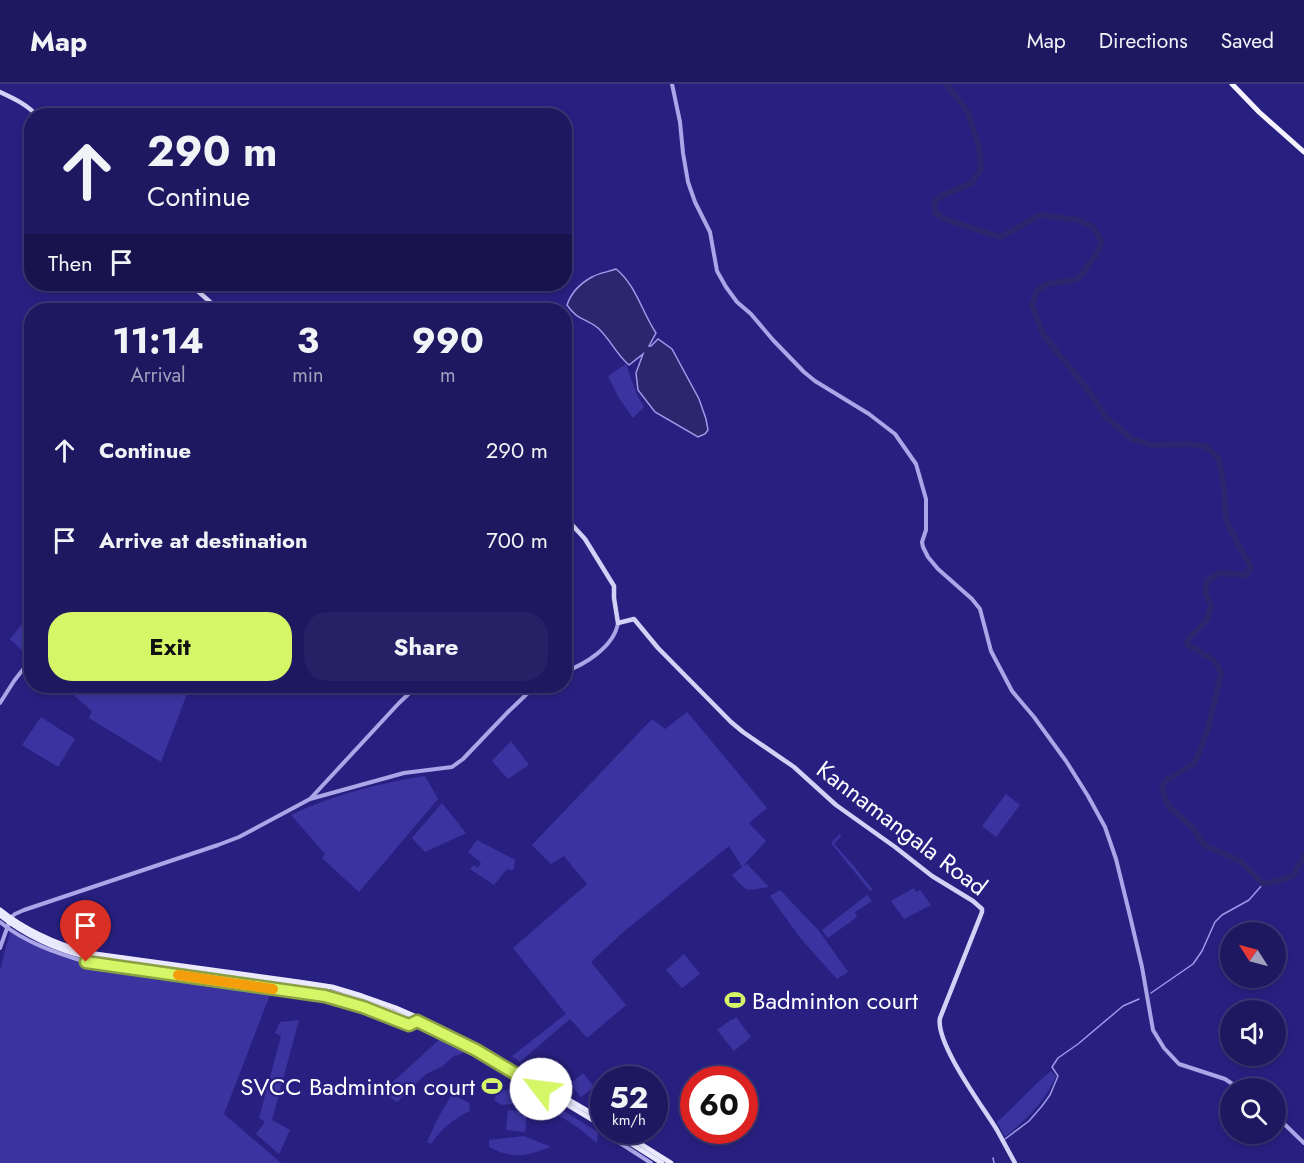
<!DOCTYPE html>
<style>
:root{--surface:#1e1861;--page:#262167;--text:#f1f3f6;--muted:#a1a0bd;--line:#3c3776;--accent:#d4f667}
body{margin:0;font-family:Jost,sans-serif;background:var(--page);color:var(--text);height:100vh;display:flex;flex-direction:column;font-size:22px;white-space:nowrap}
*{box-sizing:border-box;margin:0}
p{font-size:20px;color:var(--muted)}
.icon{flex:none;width:33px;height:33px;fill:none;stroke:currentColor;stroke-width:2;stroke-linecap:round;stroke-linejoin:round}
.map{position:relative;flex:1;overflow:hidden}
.sheet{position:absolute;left:24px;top:219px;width:548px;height:390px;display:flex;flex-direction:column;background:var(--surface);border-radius:24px;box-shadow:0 3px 9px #0003,0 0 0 2px var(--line)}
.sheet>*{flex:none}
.hud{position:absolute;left:24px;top:24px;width:548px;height:183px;border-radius:24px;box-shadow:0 3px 9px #0003,0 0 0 2px var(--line);background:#1e1861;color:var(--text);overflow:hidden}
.needle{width:39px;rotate:306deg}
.tools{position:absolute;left:1220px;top:838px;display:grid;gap:12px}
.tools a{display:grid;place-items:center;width:66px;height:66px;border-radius:50%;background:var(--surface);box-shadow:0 3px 9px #0003,0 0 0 2px var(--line);font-size:30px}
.speed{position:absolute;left:590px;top:982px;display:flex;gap:12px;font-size:30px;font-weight:700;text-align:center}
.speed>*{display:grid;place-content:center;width:78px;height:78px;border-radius:50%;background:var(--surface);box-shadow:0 3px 9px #0003,0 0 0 2px var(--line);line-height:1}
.speed small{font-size:15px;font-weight:400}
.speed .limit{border:9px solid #d22;background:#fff;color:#111}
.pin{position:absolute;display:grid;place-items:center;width:51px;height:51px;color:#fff;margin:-62px -26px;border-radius:50% 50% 50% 0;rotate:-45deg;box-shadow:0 0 6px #0007}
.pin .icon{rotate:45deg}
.me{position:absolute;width:66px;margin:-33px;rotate:300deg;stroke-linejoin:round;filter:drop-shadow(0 0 4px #0008)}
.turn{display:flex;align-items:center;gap:21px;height:126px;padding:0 24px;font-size:27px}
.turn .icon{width:78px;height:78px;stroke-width:2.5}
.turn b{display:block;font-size:42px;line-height:51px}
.then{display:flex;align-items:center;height:57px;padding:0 24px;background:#0003;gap:12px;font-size:22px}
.eta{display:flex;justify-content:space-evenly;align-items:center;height:102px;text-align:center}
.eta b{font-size:36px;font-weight:700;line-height:42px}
.action{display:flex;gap:12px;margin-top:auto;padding:12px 24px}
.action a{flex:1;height:69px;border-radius:24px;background:var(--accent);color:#111;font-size:24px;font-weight:700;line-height:69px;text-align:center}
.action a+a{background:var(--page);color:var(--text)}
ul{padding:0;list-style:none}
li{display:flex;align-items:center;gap:18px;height:90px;padding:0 24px}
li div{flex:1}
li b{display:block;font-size:22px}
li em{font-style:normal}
header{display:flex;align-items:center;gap:36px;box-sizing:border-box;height:84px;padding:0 30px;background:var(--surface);border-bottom:2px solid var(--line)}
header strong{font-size:28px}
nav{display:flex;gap:33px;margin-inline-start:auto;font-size:21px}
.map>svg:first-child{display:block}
.green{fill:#3b34a0}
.water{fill:#2c266f;stroke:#9e9aea;stroke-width:1.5}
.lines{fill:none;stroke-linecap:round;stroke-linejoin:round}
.stream{stroke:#9e9aea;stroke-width:1.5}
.river{stroke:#2c266f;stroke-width:6}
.tertiary{stroke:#aba6e8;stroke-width:4}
.secondary{stroke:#d4d1f7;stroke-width:4.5}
.primary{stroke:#ebe9fe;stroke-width:5}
.trunk{stroke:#f5f4fe;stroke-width:5}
.route-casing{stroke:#8aa043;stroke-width:15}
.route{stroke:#d4f667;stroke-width:10}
.slow{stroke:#f59e0b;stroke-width:10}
.labels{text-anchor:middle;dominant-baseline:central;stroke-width:4.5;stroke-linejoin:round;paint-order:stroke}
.street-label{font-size:24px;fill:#fff;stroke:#282081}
.poi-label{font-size:24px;fill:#fff;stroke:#282081;text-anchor:start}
</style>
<header>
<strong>Map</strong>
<nav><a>Map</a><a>Directions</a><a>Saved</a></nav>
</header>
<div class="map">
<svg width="1304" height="1079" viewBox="0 0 1304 1079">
<rect width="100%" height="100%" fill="#282081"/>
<g class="green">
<polygon points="626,280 637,311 644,323 633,334 619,314 608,292"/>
<polygon points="31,529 32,570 29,573 10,555"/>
<polygon points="63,602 190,602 161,678 89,634 92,627"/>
<path d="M 687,628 L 767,724 L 749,739 L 766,757 L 743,782 L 747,780 L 769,803 C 745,806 749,810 732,791 L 742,783 L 729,762 L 621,850 L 591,878 L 626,921 L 587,954 L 570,935 L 520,978 L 512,972 L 566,930 L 513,864 L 587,800 L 564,772 L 551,780 L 532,761 L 652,635 L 665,645 Z"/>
<polygon points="41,633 75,655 58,683 22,661"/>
<polygon points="511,657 529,681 508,695 492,677"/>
<path d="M 425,692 L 438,715 L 359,808 L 322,774 L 325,770 L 291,731 C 333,711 379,699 425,692 Z"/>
<polygon points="1006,710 1020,721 996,753 982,742"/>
<polygon points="442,719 466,749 425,768 412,754"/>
<polygon points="840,750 841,752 834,760 855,783 856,785 873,806 870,807 831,759"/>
<polygon points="477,756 515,776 514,785 511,786 507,785 494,801 470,785 474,781 478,784 481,779 468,768"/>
<polygon points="914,804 916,808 920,806 931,821 904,835 891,817"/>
<polygon points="780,806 819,847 848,888 837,895 801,855 770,812"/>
<polygon points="867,811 872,817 855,828 857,833 828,854 822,846"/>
<polygon points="10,848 56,871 84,880 271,908 224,1030 281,1079 0,1079 0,886"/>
<polygon points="684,870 700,890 682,904 666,886"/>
<polygon points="736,933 751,953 734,967 717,946 732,935 733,936"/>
<polygon points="299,936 272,1036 290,1046 279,1070 256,1050 265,1038 259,1034 281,952 275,949 280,938"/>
<polygon points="441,954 464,965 463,969 452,973 443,982 426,990 397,1018 382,1008"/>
<path d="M 1051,987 L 1056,992 C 1043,1021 1028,1033 1005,1053 L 997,1038 C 1016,1022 1031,1003 1051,987 Z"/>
<polygon points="583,989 594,1003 581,1013 570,1000"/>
<polygon points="514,1002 532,1013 528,1021 512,1020 502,1021 494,1016 499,1005 506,1007"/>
<path d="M 452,1010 L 469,1019 L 470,1027 C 453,1035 441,1045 431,1060 L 427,1058 L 437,1036 Z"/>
<path d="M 546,1016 L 598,1048 L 597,1059 C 580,1044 562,1031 541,1024 Z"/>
<polygon points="508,1026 527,1028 525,1048 506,1046"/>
<path d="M 524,1052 L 551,1063 C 525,1072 515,1076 489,1063 L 489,1056 Z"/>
</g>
<path class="water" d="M 616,185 C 636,201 642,228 656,249 L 649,262 L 651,262 L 658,255 L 672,265 L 699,315 L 706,335 L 708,346 L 705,350 L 698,353 L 655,328 L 638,306 L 636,289 L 643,270 L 629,281 C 617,271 610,255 598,244 C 586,234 578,237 567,221 C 571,209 581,199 592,193 C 599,189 608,188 616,185 Z"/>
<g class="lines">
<g class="stream">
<polyline points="1151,909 1193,880 1202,867 1215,838 1222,831 1249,816 1263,800"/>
<polyline points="1005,1055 1029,1037 1042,1022 1050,1011 1058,992 1052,983 1058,974 1078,960 1123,922 1139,915"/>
<polyline points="993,1074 994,1079"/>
</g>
<polyline class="river" points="946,0 968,28 979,64 981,85 972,99 943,111 934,119 935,129 947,136 1000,153 1040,131 1079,136 1093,143 1101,157 1099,166 1083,189 1076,196 1047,200 1037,207 1032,221 1044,252 1088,306 1106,333 1132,355 1152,361 1190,360 1205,362 1219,375 1224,403 1226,437 1251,484 1246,491 1219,489 1207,497 1205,509 1211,522 1207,536 1189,554 1187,560 1212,575 1217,580 1221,590 1208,644 1195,679 1165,697 1162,704 1168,722 1192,743 1204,761 1240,777 1263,800 1277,797 1293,792 1304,773"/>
<g class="tertiary">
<polyline points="672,0 680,38 683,69 688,98 695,118 710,148 717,187 726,203 737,218 751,230 773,256 804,288 815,297 869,330 895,350 916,380 926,415 926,446 922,458 923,463 928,473 938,485 972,515 980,525 991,567 1012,607 1034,633 1066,677 1088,712 1105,743 1116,775 1130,832 1142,883 1153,946 1164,964 1179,980 1225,995 1240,1005"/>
<path d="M 564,588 C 584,581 614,563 618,539"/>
<polyline points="0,619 14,597 32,574"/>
<polyline points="311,714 399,619 417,602"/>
<path d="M 0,838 C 24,858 56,869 86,878 L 325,912 L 363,923 L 409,941 L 417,938"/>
<polyline points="0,864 11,833 15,830 24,826 218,761 239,753 310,715 404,689 452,683 463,675 509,627 531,606 538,602"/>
<polyline points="1275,1031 1304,1059"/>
<polyline points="621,1054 620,1059 651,1079"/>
</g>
<g class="secondary">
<path d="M 0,8 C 13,14 28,21 37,32"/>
<polyline points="190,200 219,226"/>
<path d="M 564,432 L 585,455 L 614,502 L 614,514 L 618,539 L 634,535 L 658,564 L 731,638 L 743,648 L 794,683 L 836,721 L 895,763 L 932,792 L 973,817 L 982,825 L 982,828 L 940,934 C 935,959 983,1023 997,1046 C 1003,1057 1009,1068 1015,1079"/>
</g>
<g class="primary">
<path d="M 0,826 C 26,847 56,860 88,869 L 299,898 L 332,903 L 362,912 L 396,924 L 437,942 L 475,961 L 603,1036"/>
<path d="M 0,831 C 25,851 56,865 87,873 L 301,902 C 415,922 505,984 603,1042"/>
<polyline points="611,1047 662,1079"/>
<polyline points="620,1047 671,1079"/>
</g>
<polyline class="trunk" points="1232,0 1259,28 1304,68"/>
</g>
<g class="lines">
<g class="route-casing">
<polyline id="route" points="86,878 325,912 363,923 409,941 417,937 476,966 541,1005"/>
</g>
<use href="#route" class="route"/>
<polyline class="slow" points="178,891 273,905"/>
</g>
<defs>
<g id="stadium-bare" transform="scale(1.62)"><path d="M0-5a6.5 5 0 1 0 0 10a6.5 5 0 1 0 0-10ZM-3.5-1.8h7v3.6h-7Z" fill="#d4f667" stroke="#282081" stroke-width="2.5" paint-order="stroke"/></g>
</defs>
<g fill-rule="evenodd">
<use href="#stadium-bare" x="735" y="916"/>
<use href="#stadium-bare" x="492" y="1002"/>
</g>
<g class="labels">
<g class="street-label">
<text transform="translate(902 744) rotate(37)">Kannamangala Road</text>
</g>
<g class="poi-label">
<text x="752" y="916">Badminton court</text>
<text x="475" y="1002" text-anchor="end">SVCC Badminton court</text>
</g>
</g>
</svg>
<div class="tools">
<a><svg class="needle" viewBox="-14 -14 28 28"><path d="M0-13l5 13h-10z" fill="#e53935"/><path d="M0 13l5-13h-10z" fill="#a1a0bd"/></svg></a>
<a><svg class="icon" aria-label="sound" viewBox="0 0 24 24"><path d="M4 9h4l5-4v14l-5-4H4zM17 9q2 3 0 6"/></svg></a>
<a><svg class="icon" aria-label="search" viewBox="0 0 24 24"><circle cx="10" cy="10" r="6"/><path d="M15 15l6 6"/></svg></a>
</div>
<div class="speed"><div>52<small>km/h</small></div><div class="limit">60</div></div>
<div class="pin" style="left:86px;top:878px;background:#d93025"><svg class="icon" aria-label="arrive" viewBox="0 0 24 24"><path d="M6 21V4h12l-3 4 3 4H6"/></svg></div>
<svg class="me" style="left:541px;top:1005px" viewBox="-20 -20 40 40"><circle r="19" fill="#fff"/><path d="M0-13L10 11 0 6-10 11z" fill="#d4f667"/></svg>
<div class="hud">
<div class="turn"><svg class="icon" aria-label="ahead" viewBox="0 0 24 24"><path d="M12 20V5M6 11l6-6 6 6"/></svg><div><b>290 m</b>Continue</div></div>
<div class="then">Then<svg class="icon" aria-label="arrive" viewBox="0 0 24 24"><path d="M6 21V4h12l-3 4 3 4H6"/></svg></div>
</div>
<section class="sheet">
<div class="eta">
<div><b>11:14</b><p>Arrival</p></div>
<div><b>3</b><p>min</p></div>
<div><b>990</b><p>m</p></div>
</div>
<ul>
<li><svg class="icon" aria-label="ahead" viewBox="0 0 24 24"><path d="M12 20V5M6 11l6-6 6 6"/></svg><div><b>Continue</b></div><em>290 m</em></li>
<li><svg class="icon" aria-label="arrive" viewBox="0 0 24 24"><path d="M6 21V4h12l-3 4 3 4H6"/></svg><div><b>Arrive at destination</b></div><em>700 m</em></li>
</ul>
<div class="action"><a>Exit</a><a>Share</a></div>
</section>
</div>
